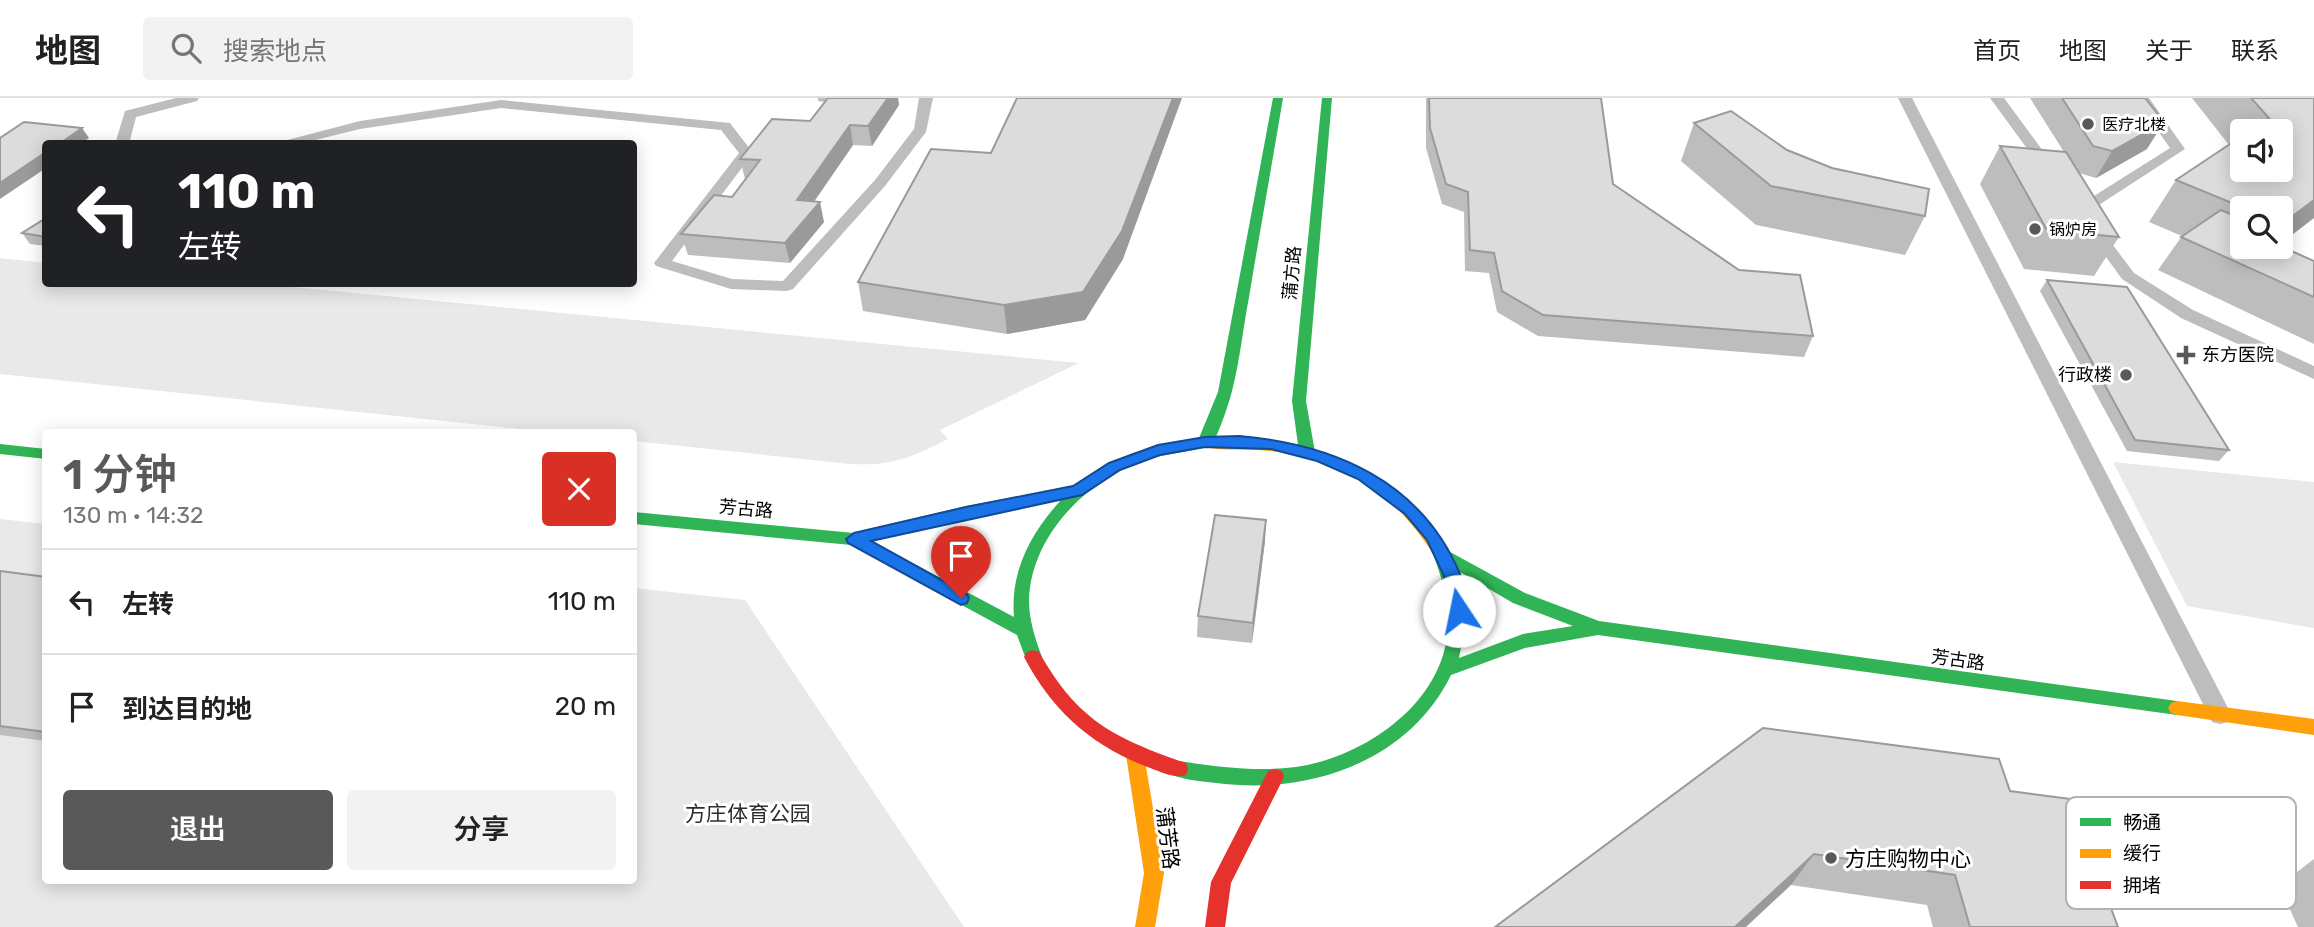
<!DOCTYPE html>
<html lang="zh">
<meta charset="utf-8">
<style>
:root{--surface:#fff;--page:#f2f2f2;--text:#222;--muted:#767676;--line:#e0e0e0;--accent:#595959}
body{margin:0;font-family:Rubik,"Noto Sans SC",sans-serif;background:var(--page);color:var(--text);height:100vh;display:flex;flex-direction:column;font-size:26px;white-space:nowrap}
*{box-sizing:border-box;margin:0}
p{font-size:23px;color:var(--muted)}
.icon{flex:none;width:38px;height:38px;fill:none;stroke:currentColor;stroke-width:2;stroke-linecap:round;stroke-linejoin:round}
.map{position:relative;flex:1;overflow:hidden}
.side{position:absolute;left:42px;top:331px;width:595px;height:455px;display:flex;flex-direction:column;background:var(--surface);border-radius:7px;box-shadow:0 4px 18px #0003}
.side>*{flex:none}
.hud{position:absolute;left:42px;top:42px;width:595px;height:147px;border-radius:7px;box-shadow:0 4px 18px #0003;background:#202124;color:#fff;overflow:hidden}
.controls{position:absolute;left:2230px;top:21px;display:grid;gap:14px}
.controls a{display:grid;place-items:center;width:63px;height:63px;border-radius:7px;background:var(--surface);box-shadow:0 4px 18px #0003;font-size:35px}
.pin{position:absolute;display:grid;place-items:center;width:60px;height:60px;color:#fff;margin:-72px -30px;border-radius:50% 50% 50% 0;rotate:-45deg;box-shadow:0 0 7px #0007}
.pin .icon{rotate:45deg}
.me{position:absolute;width:77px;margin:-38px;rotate:349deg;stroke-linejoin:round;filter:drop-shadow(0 0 5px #0008)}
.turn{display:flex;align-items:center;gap:24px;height:147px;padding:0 21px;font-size:32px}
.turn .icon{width:91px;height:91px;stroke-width:2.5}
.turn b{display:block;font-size:49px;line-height:60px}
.round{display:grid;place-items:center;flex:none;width:74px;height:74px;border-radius:7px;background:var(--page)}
.overview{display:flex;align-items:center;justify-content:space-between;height:119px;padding:0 21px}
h1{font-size:42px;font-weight:600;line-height:52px;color:var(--accent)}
.cta{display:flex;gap:14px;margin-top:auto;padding:14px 21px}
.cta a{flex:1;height:80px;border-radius:7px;background:var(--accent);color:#fff;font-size:28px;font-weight:600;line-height:80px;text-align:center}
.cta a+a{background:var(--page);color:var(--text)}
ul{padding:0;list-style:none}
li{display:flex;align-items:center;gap:21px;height:105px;padding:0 21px;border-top:2px solid var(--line)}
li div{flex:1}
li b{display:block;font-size:26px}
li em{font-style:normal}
header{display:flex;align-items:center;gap:42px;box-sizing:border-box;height:98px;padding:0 35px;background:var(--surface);border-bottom:2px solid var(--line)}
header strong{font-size:33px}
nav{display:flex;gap:38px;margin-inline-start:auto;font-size:24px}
.search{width:490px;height:63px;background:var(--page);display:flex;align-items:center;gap:18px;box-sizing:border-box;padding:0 24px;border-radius:7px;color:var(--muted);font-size:26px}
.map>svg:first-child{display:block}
.green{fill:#e9e9e9}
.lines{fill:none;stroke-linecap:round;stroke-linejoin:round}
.lane{fill:#bdbdbd;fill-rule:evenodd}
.fast{fill:#30b455;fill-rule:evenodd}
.slow{fill:#ff9f0a;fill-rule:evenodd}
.jam{fill:#e5322d;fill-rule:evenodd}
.wall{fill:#bdbdbd;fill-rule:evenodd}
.shaded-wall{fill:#9a9a9a}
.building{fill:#dcdcdc;stroke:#9a9a9a;stroke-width:2}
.route{fill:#1a73e8;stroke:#114b97;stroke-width:2}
.poi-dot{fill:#595959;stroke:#fff;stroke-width:2.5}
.labels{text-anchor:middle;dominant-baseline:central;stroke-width:6;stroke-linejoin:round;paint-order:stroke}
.far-poi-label{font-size:16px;fill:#000;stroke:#fff;text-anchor:start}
.street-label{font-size:18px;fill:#000;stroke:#fff}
.poi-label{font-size:18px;fill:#000;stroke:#fff;text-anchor:start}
.near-park-label{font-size:21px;fill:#2e2e2e;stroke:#fff}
.near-street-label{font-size:21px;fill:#000;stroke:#fff}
.near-poi-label{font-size:21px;fill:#000;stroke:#fff;text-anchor:start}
.key{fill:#fff;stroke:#b2b2b2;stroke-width:2}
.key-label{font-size:19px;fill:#000}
</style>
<header>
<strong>地图</strong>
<div class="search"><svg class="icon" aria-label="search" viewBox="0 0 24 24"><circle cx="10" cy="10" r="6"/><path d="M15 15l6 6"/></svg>搜索地点</div>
<nav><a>首页</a><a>地图</a><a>关于</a><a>联系</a></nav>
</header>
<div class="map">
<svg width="2314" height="829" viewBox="0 0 2314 829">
<rect width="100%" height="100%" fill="#fff"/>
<g class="green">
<path d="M 0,160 L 45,165 L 46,186 L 261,186 L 1079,265 L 940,332 L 948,341 C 910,360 893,368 850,366 L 634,343 L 634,334 L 548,334 L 0,276 Z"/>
<polygon points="2113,364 2314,384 2314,530 2187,508"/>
<polygon points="0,421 45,426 46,782 634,782 634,490 745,502 964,829 0,829"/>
</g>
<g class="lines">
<g class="lane">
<polygon points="176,0 199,0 197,3 136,19 129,46 115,46 125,13"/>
<polygon points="919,0 933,0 926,34 885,88 793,191 787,193 731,191 656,168 654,165 739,55 721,32 501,10 360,31 299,46 272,46 360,23 501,2 730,25 753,55 672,163 732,181 783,183 875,82 914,31"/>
<polygon points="1898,0 1912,0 2228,610 2231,617 2228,624 2220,626 2212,624"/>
<polygon points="1990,0 2004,0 2057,72 2055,75 2045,75"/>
<polygon points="2135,0 2149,0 2185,51 2085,116 2075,116 2073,113 2075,110 2170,50"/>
<polygon points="2095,128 2100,130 2134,175 2193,212 2314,268 2314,281 2181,220 2122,181 2087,133"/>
</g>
<g class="fast">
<path d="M 1273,0 L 1283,0 C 1272,66 1260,133 1249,199 C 1243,230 1240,262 1232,293 C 1230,302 1217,342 1211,347 C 1206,351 1155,358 1144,362 C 1086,383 1031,438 1029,502 C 1029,522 1035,540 1042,559 L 1039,564 L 1033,566 L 1027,564 L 1017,537 L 851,447 L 634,426 L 634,414 L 854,435 L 966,408 L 1076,388 L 1112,364 L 1133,355 L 1199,340 L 1218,294 ZM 1061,402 C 1031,435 1010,473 1014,519 L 871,443 L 966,420 Z"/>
<polygon points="1322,0 1332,0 1306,303 1315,354 1307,359 1299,354 1292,303"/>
<polygon points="0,346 46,351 46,361 0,356"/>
<path d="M 1441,449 L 1525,495 L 1599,523 L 2177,603 L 2183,605 L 2186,610 L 2183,615 L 2177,617 L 1598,537 L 1525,550 L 1451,577 C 1410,661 1315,695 1225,686 C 1208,684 1189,683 1172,677 L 1170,671 L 1172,665 L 1179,663 C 1218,669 1257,674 1296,669 C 1365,659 1446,604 1448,527 C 1449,501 1441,479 1433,455 L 1435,451 ZM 1455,471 L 1513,505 L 1573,528 L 1523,536 L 1459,560 C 1466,528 1466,502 1455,471 Z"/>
</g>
<g class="slow">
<path d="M 1205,339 C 1305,341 1397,362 1449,455 L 1447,459 L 1435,459 C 1396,396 1344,362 1270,353 C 1247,350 1221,354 1200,348 L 1198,344 L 1200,340 Z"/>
<polygon points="2177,603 2314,621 2314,637 2177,617 2171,615 2168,610 2171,605"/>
<polygon points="1135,649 1142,651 1144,657 1164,775 1155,829 1135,829 1144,775 1126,657 1128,651"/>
</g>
<g class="jam">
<path d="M 1033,552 L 1039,554 C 1078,623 1114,640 1186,665 L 1188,671 L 1186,677 C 1175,681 1161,674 1150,670 C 1093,649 1052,613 1024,559 L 1027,554 Z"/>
<polygon points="1275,671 1282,673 1284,679 1231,785 1225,829 1205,829 1211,784 1268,673"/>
</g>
</g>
<g class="wall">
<polygon points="818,0 898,0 899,7 872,48 853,47 814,104 824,124 790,165 688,157 681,136 732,99 745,81 740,61 810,23 825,4 818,3"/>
<polygon points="1426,0 1601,0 1613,86 1813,238 1804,259 1538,238 1497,214 1489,175 1465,173 1464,114 1442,106 1426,50"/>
<polygon points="2030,0 2145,0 2147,51 2096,80 2079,75 2119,139 2094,178 2024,171 1980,86 2000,48 2064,54"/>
<path d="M 2192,0 L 2314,0 L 2280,146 L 2280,110 L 2242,110 L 2242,149 L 2314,163 L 2314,246 L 2158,172 L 2182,138 L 2149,124 L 2176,82 L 2229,47 ZM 2242,33 L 2280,33 L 2242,72 Z"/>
<polygon points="1694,25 1787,52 1925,118 1905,157 1756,127 1681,63"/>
<polygon points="46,120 46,148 30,146 22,135"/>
<polygon points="1123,161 1085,222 1007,236 863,213 858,184"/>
<polygon points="2047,182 2229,352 2219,363 2127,353 2040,193"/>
<polygon points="1265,443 1252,545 1197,539 1198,518"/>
<polygon points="0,473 46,479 46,643 0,637"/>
<polygon points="2010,693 2118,829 1933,829 1927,807 1791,787 1495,829"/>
<polygon points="2314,761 2314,829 2298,829 2279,788"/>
</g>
<g class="shaded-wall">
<polygon points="885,0 898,0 899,7 872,48 868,28"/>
<polygon points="1173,0 1182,0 1123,161 1085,222 1007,236 1004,207"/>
<polygon points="2164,24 2147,51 2096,80 2112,53"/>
<polygon points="850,27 853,47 801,122 797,102"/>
<polygon points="82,30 89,40 81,46 59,46"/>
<polygon points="46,54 46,70 0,101 0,85"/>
<polygon points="2314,102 2314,120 2280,146 2280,128 2282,126"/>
<polygon points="820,104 824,124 790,165 785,145"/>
<polygon points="1266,422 1265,443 1252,545 1253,525"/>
<polygon points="1814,756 1791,787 1746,829 1735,829"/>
</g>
<g class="building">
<polygon points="828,0 888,0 868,28 850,27 797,102 820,104 785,145 681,136 714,97 732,99 760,62 740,61 772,21 810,23"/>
<polygon points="1017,0 1173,0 1122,133 1083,194 1004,207 858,184 931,51 991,55"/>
<polygon points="1429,0 1601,0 1613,86 1739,172 1800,177 1813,238 1543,217 1502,193 1494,155 1470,152 1468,94 1446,86 1430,30"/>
<polygon points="2062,0 2145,0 2164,24 2112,53 2093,48"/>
<polygon points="2251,0 2314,0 2314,102 2282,126 2280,125 2280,110 2244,110 2176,82 2242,38 2242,72 2280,72 2280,33 2249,33 2269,20"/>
<polygon points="1731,13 1787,52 1832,70 1929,91 1925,118 1771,88 1694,25"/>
<polygon points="24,24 82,30 59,46 46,46 46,54 0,85 0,40"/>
<polygon points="2000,48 2066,54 2119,139 2047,132"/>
<polygon points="2221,112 2242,121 2242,149 2280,149 2280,148 2314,163 2314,199 2181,139"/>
<polygon points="46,120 46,139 22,135"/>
<polygon points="2047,182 2127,189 2229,352 2135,342"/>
<polygon points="1215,417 1266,422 1253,525 1198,518"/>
<polygon points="0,473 46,479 46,634 0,628"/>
<polygon points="1763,630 1999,661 2010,693 2070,701 2118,829 1970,829 1955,777 1814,756 1735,829 1495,829"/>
</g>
<path class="route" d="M 1239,338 C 1334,346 1421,383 1460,476 C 1464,487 1465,501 1468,513 L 1465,518 L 1453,518 L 1444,478 L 1427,442 L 1405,416 L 1358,381 L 1317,363 L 1271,351 L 1205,349 L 1160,357 L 1120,372 L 1082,397 L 871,443 L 967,496 L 969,500 L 967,505 L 961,507 L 848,445 L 846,441 L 854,435 L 966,409 L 1073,388 L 1109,365 L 1158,347 L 1205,339 Z"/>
<g class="poi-dot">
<circle cx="2088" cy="26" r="7"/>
<circle cx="2035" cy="131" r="7"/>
<path d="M2182.5 246.5h7v7h7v7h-7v7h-7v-7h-7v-7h7z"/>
<circle cx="2126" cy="277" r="7"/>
<circle cx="1831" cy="760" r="7"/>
</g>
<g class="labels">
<g class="far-poi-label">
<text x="2102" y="26">医疗北楼</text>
<text x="2049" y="131">锅炉房</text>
</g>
<g class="street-label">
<text transform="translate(1292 175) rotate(-85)">蒲方路</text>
<text transform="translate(746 411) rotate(5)">芳古路</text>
<text transform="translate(1958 562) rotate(8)">芳古路</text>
</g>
<g class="poi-label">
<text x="2202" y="257">东方医院</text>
<text x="2112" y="277" text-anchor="end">行政楼</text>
</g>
<g class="near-park-label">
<text x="748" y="715">方庄体育公园</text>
</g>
<g class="near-street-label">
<text transform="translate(1168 740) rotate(83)">蒲芳路</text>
</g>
<g class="near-poi-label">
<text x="1845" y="760">方庄购物中心</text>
</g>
</g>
<rect x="2066" y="699" width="230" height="112" rx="10" class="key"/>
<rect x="2080" y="720" width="31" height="8" fill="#30b455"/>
<rect x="2080" y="751" width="31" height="9" fill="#ff9f0a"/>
<rect x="2080" y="783" width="31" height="8" fill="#e5322d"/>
<g class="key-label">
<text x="2123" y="731">畅通</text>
<text x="2123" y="762">缓行</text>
<text x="2123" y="794">拥堵</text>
</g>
</svg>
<div class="controls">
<a><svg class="icon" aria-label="sound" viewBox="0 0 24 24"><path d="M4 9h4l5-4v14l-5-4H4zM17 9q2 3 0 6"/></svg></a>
<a><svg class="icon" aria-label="search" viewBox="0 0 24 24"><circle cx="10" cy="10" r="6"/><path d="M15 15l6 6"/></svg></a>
</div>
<div class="pin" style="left:961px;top:500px;background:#d93025"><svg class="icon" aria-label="arrive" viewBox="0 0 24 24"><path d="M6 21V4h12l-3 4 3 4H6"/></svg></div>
<svg class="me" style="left:1459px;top:513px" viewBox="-20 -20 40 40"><circle r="19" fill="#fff"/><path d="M0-13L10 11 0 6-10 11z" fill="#1a73e8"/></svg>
<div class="hud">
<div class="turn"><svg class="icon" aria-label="left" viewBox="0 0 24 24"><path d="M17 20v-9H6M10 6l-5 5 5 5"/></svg><div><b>110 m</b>左转</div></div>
</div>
<section class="side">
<div class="overview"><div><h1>1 分钟</h1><p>130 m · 14:32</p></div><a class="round" style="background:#d93025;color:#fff"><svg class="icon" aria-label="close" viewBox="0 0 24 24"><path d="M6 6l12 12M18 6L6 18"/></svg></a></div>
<ul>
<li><svg class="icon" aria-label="left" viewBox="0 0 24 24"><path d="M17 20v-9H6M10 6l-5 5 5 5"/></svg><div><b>左转</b></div><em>110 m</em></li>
<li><svg class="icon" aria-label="arrive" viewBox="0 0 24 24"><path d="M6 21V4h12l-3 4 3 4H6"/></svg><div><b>到达目的地</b></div><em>20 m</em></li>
</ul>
<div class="cta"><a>退出</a><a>分享</a></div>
</section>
</div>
